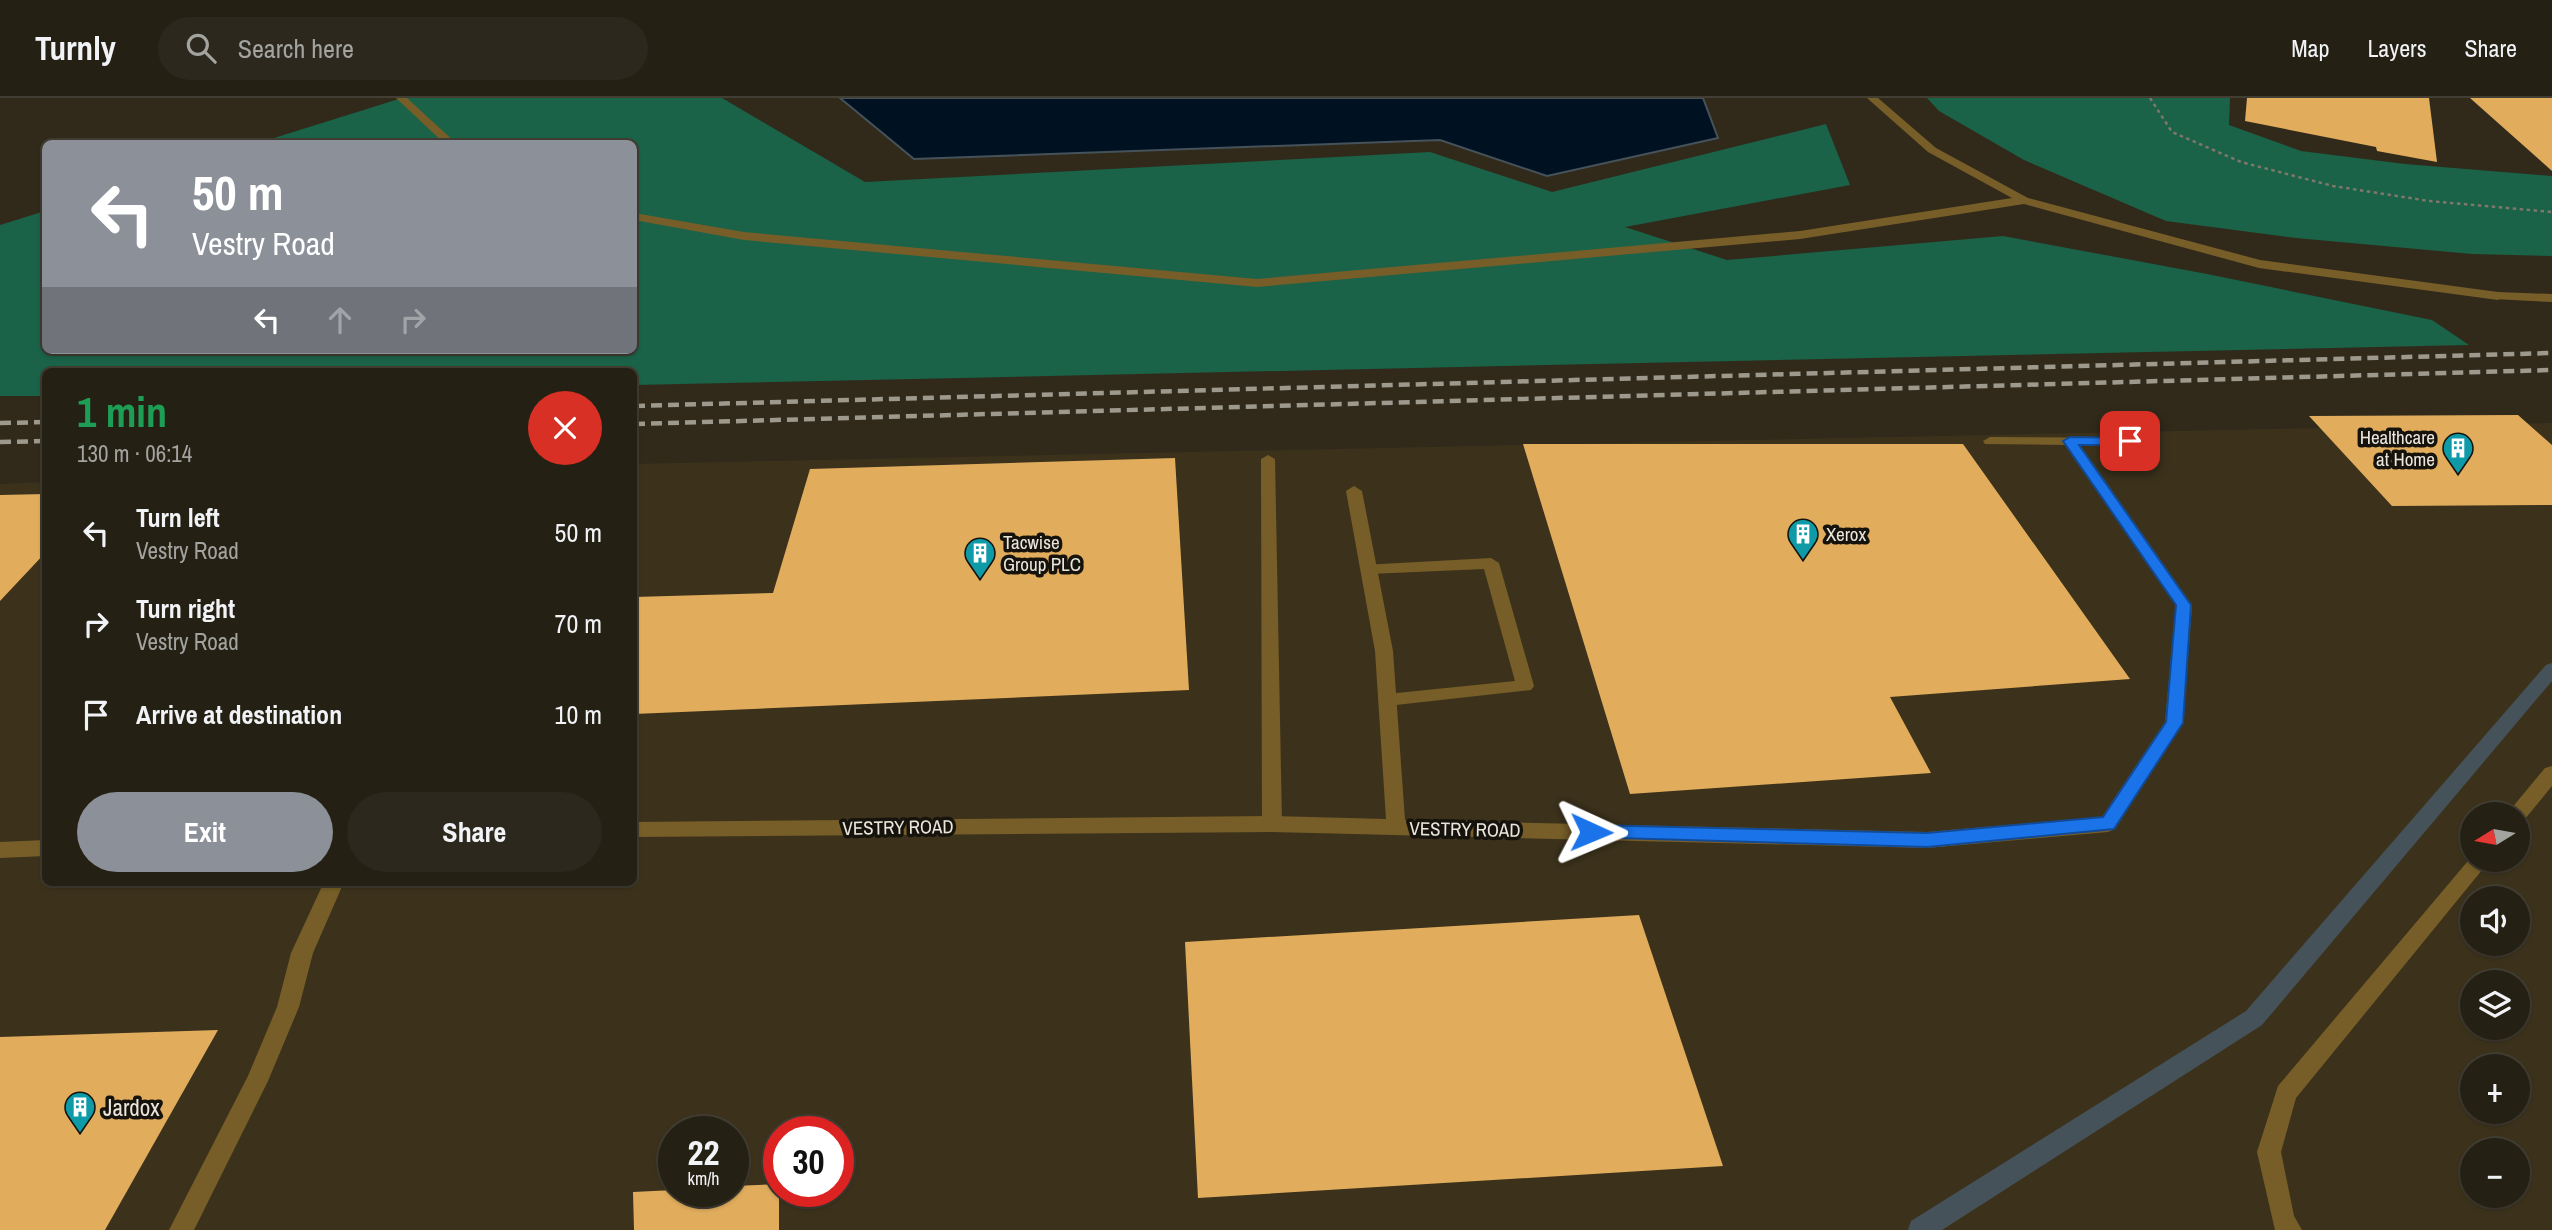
<!DOCTYPE html>
<meta charset="utf-8">
<style>
:root{--surface:#252014;--page:#2d281d;--text:#f1f3f6;--muted:#a3a3a0;--line:#423e34;--accent:#8c9099}
body{margin:0;font-family:"Archivo Narrow",sans-serif;background:var(--page);color:var(--text);height:100vh;display:flex;flex-direction:column;font-size:26px;white-space:nowrap}
*{box-sizing:border-box;margin:0}
p{font-size:23px;color:var(--muted)}
.icon{flex:none;width:38px;height:38px;fill:none;stroke:currentColor;stroke-width:2;stroke-linecap:round;stroke-linejoin:round}
.map{position:relative;flex:1;overflow:hidden}
.drawer{position:absolute;left:42px;top:270px;width:595px;height:518px;display:flex;flex-direction:column;background:var(--surface);border-radius:10px;box-shadow:0 2px 5px #0004,0 0 0 2px var(--line)}
.drawer>*{flex:none}
.banner{position:absolute;left:42px;top:42px;width:595px;height:214px;border-radius:10px;box-shadow:0 2px 5px #0004,0 0 0 2px var(--line);background:#8c9099;color:#fff;overflow:hidden}
.needle{width:46px;rotate:259deg}
.buttons{position:absolute;left:2460px;top:704px;display:grid;gap:14px}
.buttons a{display:grid;place-items:center;width:70px;height:70px;border-radius:50%;background:var(--surface);box-shadow:0 2px 5px #0004,0 0 0 2px var(--line);font-size:35px}
.speed{position:absolute;left:658px;top:1018px;display:flex;gap:14px;font-size:35px;font-weight:700;text-align:center}
.speed>*{display:grid;place-content:center;width:91px;height:91px;border-radius:50%;background:var(--surface);box-shadow:0 2px 5px #0004,0 0 0 2px var(--line);line-height:1}
.speed small{font-size:18px;font-weight:400}
.speed .limit{border:10px solid #d22;background:#fff;color:#111}
.pin{position:absolute;display:grid;place-items:center;width:60px;height:60px;color:#fff;margin:-30px;border-radius:14px;box-shadow:0 4px 10px #0006}
.me{position:absolute;width:77px;margin:-38px;rotate:91deg;stroke-linejoin:round;filter:drop-shadow(0 0 5px #0008)}
.turn{display:flex;align-items:center;gap:24px;height:147px;padding:0 35px;font-size:32px}
.turn .icon{width:91px;height:91px;stroke-width:2.5}
.turn b{display:block;font-size:49px;line-height:60px}
.lanes{display:flex;align-items:center;height:66px;padding:0 35px;background:#0003;justify-content:center;gap:35px;direction:ltr}
.lanes .off{opacity:.35}
.round{display:grid;place-items:center;flex:none;width:74px;height:74px;border-radius:37px;background:var(--page)}
.overview{display:flex;align-items:center;justify-content:space-between;height:119px;padding:0 35px}
h1{font-size:42px;font-weight:800;line-height:52px;color:#1e9e55}
.primary-button{display:flex;gap:14px;margin-top:auto;padding:14px 35px}
.primary-button a{flex:1;height:80px;border-radius:42px;background:var(--accent);color:#fff;font-size:28px;font-weight:800;line-height:80px;text-align:center}
.primary-button a+a{background:var(--page);color:var(--text)}
ul{padding:0;list-style:none}
li{display:flex;align-items:center;gap:21px;height:91px;padding:0 35px}
li div{flex:1}
li b{display:block;font-size:26px}
li em{font-style:normal}
header{display:flex;align-items:center;gap:42px;box-sizing:border-box;height:98px;padding:0 35px;background:var(--surface);border-bottom:2px solid var(--line)}
header strong{font-size:33px}
nav{display:flex;gap:38px;margin-inline-start:auto;font-size:24px}
.search{width:490px;height:63px;background:var(--page);display:flex;align-items:center;gap:18px;box-sizing:border-box;padding:0 24px;border-radius:38px;color:var(--muted);font-size:26px}
.map>svg:first-child{display:block}
.built{fill:#3c321c;fill-rule:evenodd}
.green{fill:#1a6248}
.water{fill:#001222;stroke:#46525a;stroke-width:2}
.lines{fill:none;stroke-linecap:round;stroke-linejoin:round}
.stream{fill:#46525a;fill-rule:evenodd}
.building{fill:#e1ad5d}
.path{stroke:#7e786b;stroke-width:2.5;stroke-dasharray:3.5 3.5;stroke-linecap:butt}
.service{fill:#775e28;fill-rule:evenodd}
.minor{fill:#775e28;fill-rule:evenodd}
.rail{stroke:#9e998d;stroke-width:4.5;stroke-dasharray:11 6;stroke-linecap:butt}
.route{fill:#1a73e8;stroke:#114b97;stroke-width:2}
.labels{text-anchor:middle;dominant-baseline:central;stroke-width:7;stroke-linejoin:round;paint-order:stroke}
.poi-label{font-size:19px;fill:#eae6dc;stroke:#16130c;text-anchor:start}
.street-label{font-size:19px;fill:#eae6dc;stroke:#16130c}
.near-poi-label{font-size:23px;fill:#eae6dc;stroke:#16130c;text-anchor:start}
</style>
<header>
<strong>Turnly</strong>
<div class="search"><svg class="icon" aria-label="search" viewBox="0 0 24 24"><circle cx="10" cy="10" r="6"/><path d="M15 15l6 6"/></svg>Search here</div>
<nav><a>Map</a><a>Layers</a><a>Share</a></nav>
</header>
<div class="map">
<svg width="2552" height="1132" viewBox="0 0 2552 1132">
<rect width="100%" height="100%" fill="#312a1b"/>
<path class="built" d="M 2552,325 L 2552,1132 L 0,1132 L 0,386 L 45,384 L 46,784 L 634,784 L 634,366 ZM 2473,716 L 2518,716 L 2518,761 L 2473,761 ZM 2473,800 L 2518,800 L 2518,845 L 2473,845 ZM 2473,884 L 2518,884 L 2518,929 L 2473,929 ZM 2473,968 L 2518,968 L 2518,1013 L 2473,1013 ZM 674,1034 L 733,1034 L 733,1094 L 674,1094 ZM 779,1034 L 838,1034 L 838,1094 L 779,1094 ZM 2473,1052 L 2518,1052 L 2518,1097 L 2473,1097 Z"/>
<g class="green">
<polygon points="402,0 722,0 865,84 1430,54 1552,94 1826,26 1850,87 1625,129 1727,162 2003,138 2207,176 2432,222 2469,247 634,287 634,273 46,273 45,298 0,298 0,127 45,113 46,252 634,252 634,46 258,45"/>
<polygon points="1927,0 2230,0 2229,27 2301,53 2405,66 2552,78 2552,158 2472,156 2296,140 2166,123 2024,62 1939,13"/>
</g>
<polygon class="water" points="840,0 1703,0 1718,40 1547,78 1440,42 914,61"/>
<g class="lines">
<polygon class="stream" points="2552,565 2552,583 2262,927 1942,1132 1908,1132 1911,1123 2246,913 2546,567"/>
</g>
<g class="building">
<polygon points="2247,0 2429,0 2437,64 2377,53 2376,49 2245,23"/>
<polygon points="2470,0 2552,0 2552,73"/>
<polygon points="2518,317 2552,347 2552,407 2392,408 2309,318"/>
<polygon points="1523,346 1963,346 2130,581 1890,599 1931,675 1630,696"/>
<polygon points="1175,360 1189,592 634,616 634,499 773,495 810,371"/>
<polygon points="46,396 46,454 0,503 0,397"/>
<polygon points="1639,817 1723,1068 1198,1100 1185,844"/>
<polygon points="218,932 105,1132 0,1132 0,939"/>
<polygon points="779,1086 779,1132 634,1132 633,1094 674,1092 674,1094 733,1094 733,1088"/>
</g>
<g class="lines">
<polyline class="path" points="2150,0 2172,34 2241,64 2333,88 2429,103 2552,114"/>
<g class="service">
<polygon points="396,0 407,0 457,46 445,46"/>
<polygon points="1867,0 1878,0 1936,50 2028,100 2260,162 2498,194 2504,198 2498,202 2259,170 2024,106 1800,141 1257,189 744,142 634,122 634,115 744,134 1257,181 1800,133 2012,100 1928,54"/>
<polygon points="1268,357 1275,361 1282,726 1279,731 1272,734 1265,731 1262,726 1261,361"/>
<polygon points="1491,460 1499,465 1534,588 1531,592 1387,608 1381,607 1378,602 1381,597 1387,596 1515,583 1484,471 1369,476 1361,471 1363,467"/>
<polygon points="2552,668 2552,688 2525,721 2518,723 2518,716 2508,716 2511,711 2545,670"/>
<polygon points="2473,757 2473,761 2491,761 2296,1000 2281,1054 2294,1118 2302,1132 2275,1132 2257,1054 2278,988"/>
<polygon points="324,784 344,784 313,855 299,909 268,983 194,1132 169,1132 248,978 277,909 291,855"/>
</g>
<g class="minor">
<polygon points="2498,194 2552,196 2552,204 2493,201 2492,198"/>
<polygon points="1990,339 2135,340 2137,343 2130,347 2080,347 2192,507 2183,625 2115,731 2108,734 1927,750 1272,734 634,739 634,724 1272,718 1386,721 1375,553 1346,393 1354,388 1362,393 1393,553 1405,722 1927,734 2102,719 2165,624 2176,507 2066,347 1985,346 1983,343"/>
<polygon points="46,742 46,758 0,760 0,744"/>
</g>
<g class="rail">
<polyline points="634,308 2552,255"/>
<polyline points="0,325 46,324"/>
<polyline points="634,326 2552,272"/>
<polyline points="0,344 46,343"/>
</g>
</g>
<polygon class="route" points="2070,339 2135,340 2137,343 2130,347 2079,347 2191,507 2183,625 2114,731 1927,749 1585,739 1583,734 1585,729 1591,727 1927,735 2103,719 2166,624 2176,507 2063,343"/>
<defs>
<g id="building-pin" transform="scale(1.575)"><path d="M0 17L-7.5 6A9.5 9.5 0 1 1 7.5 6Z" fill="#0f9aa8" stroke="#16130c"/><path d="M-4-6H4V6H1V3H-1V6H-4ZM-2.5-4.3h1.7v1.8h-1.7ZM.8-4.3h1.7v1.8H.8ZM-2.5-1h1.7V.8h-1.7ZM.8-1h1.7V.8H.8Z" fill="#fff"/></g>
</defs>
<g fill-rule="evenodd">
<use href="#building-pin" x="2458" y="350"/>
<use href="#building-pin" x="1803" y="436"/>
<use href="#building-pin" x="980" y="455"/>
<use href="#building-pin" x="80" y="1009"/>
</g>
<g class="labels">
<g class="poi-label">
<text x="2435" y="339" text-anchor="end">Healthcare<tspan x="2435" dy="22">at Home</tspan></text>
<text x="1826" y="436">Xerox</text>
<text x="1003" y="444">Tacwise<tspan x="1003" dy="22">Group PLC</tspan></text>
</g>
<g class="street-label">
<text transform="translate(898 729) rotate(-1)">VESTRY ROAD</text>
<text transform="translate(1465 731) rotate(1)">VESTRY ROAD</text>
</g>
<g class="near-poi-label">
<text x="103" y="1009">Jardox</text>
</g>
</g>
</svg>
<div class="buttons">
<a><svg class="needle" viewBox="-14 -14 28 28"><path d="M0-13l5 13h-10z" fill="#e53935"/><path d="M0 13l5-13h-10z" fill="#a3a3a0"/></svg></a>
<a><svg class="icon" aria-label="sound" viewBox="0 0 24 24"><path d="M4 9h4l5-4v14l-5-4H4zM17 9q2 3 0 6"/></svg></a>
<a><svg class="icon" aria-label="layers" viewBox="0 0 24 24"><path d="M12 4l9 5-9 5-9-5zM3 14l9 5 9-5"/></svg></a>
<a>+</a>
<a>−</a>
</div>
<div class="speed"><div>22<small>km/h</small></div><div class="limit">30</div></div>
<div class="pin" style="left:2130px;top:343px;background:#d93025"><svg class="icon" aria-label="arrive" viewBox="0 0 24 24"><path d="M6 21V4h12l-3 4 3 4H6"/></svg></div>
<svg class="me" style="left:1591px;top:734px" viewBox="-20 -20 40 40"><path d="M0-17L14 15 0 8-14 15z" fill="#1a73e8" stroke="#fff" stroke-width="4"/></svg>
<div class="banner">
<div class="turn"><svg class="icon" aria-label="left" viewBox="0 0 24 24"><path d="M17 20v-9H6M10 6l-5 5 5 5"/></svg><div><b>50 m</b>Vestry Road</div></div>
<div class="lanes"><svg class="icon" aria-label="left" viewBox="0 0 24 24"><path d="M17 20v-9H6M10 6l-5 5 5 5"/></svg><svg class="icon off" aria-label="ahead" viewBox="0 0 24 24"><path d="M12 20V5M6 11l6-6 6 6"/></svg><svg class="icon off" aria-label="right" viewBox="0 0 24 24"><path d="M7 20v-9h11M14 6l5 5-5 5"/></svg></div>
</div>
<section class="drawer">
<div class="overview"><div><h1>1 min</h1><p>130 m · 06:14</p></div><a class="round" style="background:#d93025;color:#fff"><svg class="icon" aria-label="close" viewBox="0 0 24 24"><path d="M6 6l12 12M18 6L6 18"/></svg></a></div>
<ul>
<li><svg class="icon" aria-label="left" viewBox="0 0 24 24"><path d="M17 20v-9H6M10 6l-5 5 5 5"/></svg><div><b>Turn left</b><p>Vestry Road</p></div><em>50 m</em></li>
<li><svg class="icon" aria-label="right" viewBox="0 0 24 24"><path d="M7 20v-9h11M14 6l5 5-5 5"/></svg><div><b>Turn right</b><p>Vestry Road</p></div><em>70 m</em></li>
<li><svg class="icon" aria-label="arrive" viewBox="0 0 24 24"><path d="M6 21V4h12l-3 4 3 4H6"/></svg><div><b>Arrive at destination</b></div><em>10 m</em></li>
</ul>
<div class="primary-button"><a>Exit</a><a>Share</a></div>
</section>
</div>
